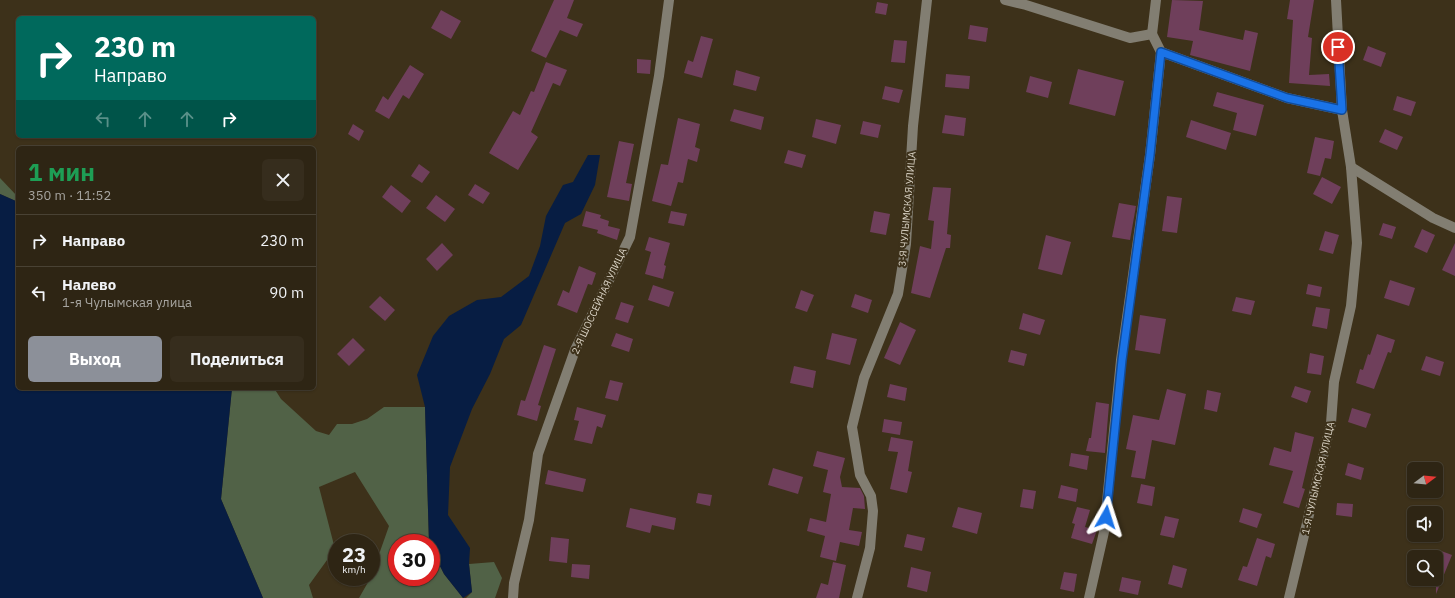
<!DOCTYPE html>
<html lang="ru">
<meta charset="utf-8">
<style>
:root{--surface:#2e2514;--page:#362d1d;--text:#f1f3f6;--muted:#a7a5a0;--line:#494234;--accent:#8c9099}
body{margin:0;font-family:"IBM Plex Sans",sans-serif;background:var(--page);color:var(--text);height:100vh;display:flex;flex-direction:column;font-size:15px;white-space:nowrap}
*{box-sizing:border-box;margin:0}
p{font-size:13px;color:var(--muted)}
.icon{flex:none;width:22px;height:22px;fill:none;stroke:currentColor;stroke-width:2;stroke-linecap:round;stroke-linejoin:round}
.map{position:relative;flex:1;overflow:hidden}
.panel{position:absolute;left:16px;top:146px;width:300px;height:244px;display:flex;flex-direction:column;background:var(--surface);border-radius:6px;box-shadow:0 1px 3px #0004,0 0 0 1px var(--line)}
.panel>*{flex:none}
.top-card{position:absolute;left:16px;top:16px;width:300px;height:122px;border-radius:6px;box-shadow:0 1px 3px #0004,0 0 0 1px var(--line);background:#00695c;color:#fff;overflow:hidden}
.needle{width:26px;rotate:74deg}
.fabs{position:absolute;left:1407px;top:462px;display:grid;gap:8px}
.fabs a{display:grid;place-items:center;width:36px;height:36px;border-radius:6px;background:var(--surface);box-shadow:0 1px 3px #0004,0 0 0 1px var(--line);font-size:20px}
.speed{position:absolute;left:328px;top:534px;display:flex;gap:8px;font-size:20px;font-weight:700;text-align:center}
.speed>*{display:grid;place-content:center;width:52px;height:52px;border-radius:50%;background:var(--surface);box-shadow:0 1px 3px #0004,0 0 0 1px var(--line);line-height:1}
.speed small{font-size:10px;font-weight:400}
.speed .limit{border:6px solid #d22;background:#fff;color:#111}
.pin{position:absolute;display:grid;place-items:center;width:34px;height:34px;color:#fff;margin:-17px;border:2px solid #fff;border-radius:50%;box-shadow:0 1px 4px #0007}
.me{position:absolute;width:44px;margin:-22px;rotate:6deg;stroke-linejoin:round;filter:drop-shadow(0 0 3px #0008)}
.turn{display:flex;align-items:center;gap:14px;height:84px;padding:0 12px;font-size:18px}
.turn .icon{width:52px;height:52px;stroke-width:2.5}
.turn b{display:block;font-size:28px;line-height:34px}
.lanes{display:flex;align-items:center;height:38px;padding:0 12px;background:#0003;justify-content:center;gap:20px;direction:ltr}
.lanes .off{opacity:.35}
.round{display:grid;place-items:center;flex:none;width:42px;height:42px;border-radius:6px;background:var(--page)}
.overview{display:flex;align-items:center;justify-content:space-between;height:68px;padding:0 12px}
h1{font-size:24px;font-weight:700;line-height:30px;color:#1e9e55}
.primary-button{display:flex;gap:8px;margin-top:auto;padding:8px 12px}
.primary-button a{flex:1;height:46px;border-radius:6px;background:var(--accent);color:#fff;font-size:16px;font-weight:700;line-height:46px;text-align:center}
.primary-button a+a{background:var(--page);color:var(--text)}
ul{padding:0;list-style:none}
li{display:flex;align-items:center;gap:12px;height:52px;padding:0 12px;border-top:1px solid var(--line)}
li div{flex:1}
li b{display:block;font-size:15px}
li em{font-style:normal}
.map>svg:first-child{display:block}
.green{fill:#516247}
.water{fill:#071d43}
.building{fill:#6f3f5b}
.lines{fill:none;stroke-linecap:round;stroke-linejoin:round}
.minor{stroke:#827e72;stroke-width:10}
.route-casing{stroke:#114b97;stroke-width:10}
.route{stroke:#1a73e8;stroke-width:7}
.labels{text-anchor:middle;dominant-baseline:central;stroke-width:4;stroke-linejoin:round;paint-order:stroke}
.street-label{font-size:10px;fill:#dbd4c6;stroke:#3d311a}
</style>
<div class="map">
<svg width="1455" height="598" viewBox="0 0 1455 598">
<rect width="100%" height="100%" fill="#3d311a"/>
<g class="green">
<polygon points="0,178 18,197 18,202 0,194"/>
<polygon points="232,388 274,388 281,399 316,431 329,435 337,424 352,424 367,419 384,407 425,407 429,543 397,543 397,577 431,577 431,548 444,574 463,598 359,598 371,577 389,526 355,472 319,487 335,549 309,585 313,598 263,598 221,499"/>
<polygon points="494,562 502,578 495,598 466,598 472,592 469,564"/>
</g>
<g class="water">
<polygon points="588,155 600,155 595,185 581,214 565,223 521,325 504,339 490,374 472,409 450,467 448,515 470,548 469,564 472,592 463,598 444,574 431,548 431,543 429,543 425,407 417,375 433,336 449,316 477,300 501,297 529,276 540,246 546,216 563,185 573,182"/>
<polygon points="0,194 18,202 18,388 232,388 221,499 263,598 0,598"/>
</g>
<g class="building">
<polygon points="554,0 574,0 567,18 583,24 577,37 560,30 546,58 531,51"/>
<polygon points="1172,0 1203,1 1199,30 1243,40 1245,30 1258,33 1250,71 1190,55 1193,41 1167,37"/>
<polygon points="1290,0 1314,0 1308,37 1312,38 1309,75 1329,74 1330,86 1289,83 1293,20 1287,19"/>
<polygon points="877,2 888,4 886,15 875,13"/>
<polygon points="441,10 461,21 451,39 431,28"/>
<polygon points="970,25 988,28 986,42 968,39"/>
<polygon points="701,36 713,39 702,78 684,73 688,60 693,62"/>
<polygon points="894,40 907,41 905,63 891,62"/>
<polygon points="1368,46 1386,53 1381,67 1363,60"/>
<polygon points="637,59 651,60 650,74 637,73"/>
<polygon points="546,62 567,70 560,86 553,83 531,132 538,137 518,170 489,153 513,111 520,115 531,91 534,92"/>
<polygon points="410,65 424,74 409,99 403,95 389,119 375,111 383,96 388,100"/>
<polygon points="1078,69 1124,81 1115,116 1069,104"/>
<polygon points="736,70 760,77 756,91 733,85"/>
<polygon points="946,74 970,76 969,89 945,87"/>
<polygon points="1030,76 1052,82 1048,98 1026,92"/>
<polygon points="885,86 903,90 899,103 882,99"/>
<polygon points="1217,92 1264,105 1256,136 1233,130 1237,113 1213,106"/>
<polygon points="1397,96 1416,102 1411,116 1393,110"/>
<polygon points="734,109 764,117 761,130 730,121"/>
<polygon points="945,115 966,118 964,136 942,133"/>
<polygon points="678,118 700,124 695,147 700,149 697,162 688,159 683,183 678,182 671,206 652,201 661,164 668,165"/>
<polygon points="816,119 841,125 836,144 812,137"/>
<polygon points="1191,120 1231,133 1226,150 1186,137"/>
<polygon points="863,121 881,125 878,138 860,134"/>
<polygon points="353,124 364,131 359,141 348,134"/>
<polygon points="1385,129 1403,137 1397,150 1379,142"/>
<polygon points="1315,137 1334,141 1331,159 1325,158 1320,176 1307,173"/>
<polygon points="619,141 634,144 626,183 632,184 629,201 607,197"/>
<polygon points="788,150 806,155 802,168 784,163"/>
<polygon points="419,164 430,172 422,183 411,176"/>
<polygon points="1322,177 1341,187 1332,204 1313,194"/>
<polygon points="475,184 490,193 483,204 468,195"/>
<polygon points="391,185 411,201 402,213 382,197"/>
<polygon points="933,187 951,188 947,234 951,235 950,248 946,248 930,298 911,293 920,246 931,249 934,221 928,220"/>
<polygon points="436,195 455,209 445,222 426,208"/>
<polygon points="1167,196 1182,198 1177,233 1162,231"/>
<polygon points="1119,203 1136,206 1130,240 1112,237"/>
<polygon points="586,211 601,215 600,218 609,221 608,226 620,229 617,240 597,233 598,230 582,226"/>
<polygon points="671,211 687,214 684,226 668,223"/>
<polygon points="874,211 890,214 886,235 870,232"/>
<polygon points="1383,223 1396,227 1392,239 1379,235"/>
<polygon points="1422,229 1435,235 1427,253 1414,247"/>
<polygon points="1325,231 1339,235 1333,254 1319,250"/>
<polygon points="1046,235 1071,242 1062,275 1038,269"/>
<polygon points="649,237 670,243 664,265 666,266 663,279 645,274 651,252 645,250"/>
<polygon points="442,243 453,255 437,271 426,259"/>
<polygon points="1455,243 1455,276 1442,270"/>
<polygon points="579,266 596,273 592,285 588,284 577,313 557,305 563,290 569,293"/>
<polygon points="1390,280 1415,288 1409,306 1384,298"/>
<polygon points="1308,284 1322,287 1320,297 1306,294"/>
<polygon points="653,285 674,292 669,307 648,300"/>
<polygon points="801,290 814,295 807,312 795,308"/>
<polygon points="855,294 872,300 868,313 851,307"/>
<polygon points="380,296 395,310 385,321 369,307"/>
<polygon points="1236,297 1255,301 1251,315 1232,311"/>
<polygon points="621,302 634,306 628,323 615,319"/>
<polygon points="1316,307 1330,309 1327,329 1312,326"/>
<polygon points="1023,313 1045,320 1040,335 1019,329"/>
<polygon points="1140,315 1166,319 1160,354 1135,350"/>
<polygon points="900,322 916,330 900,365 884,358"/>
<polygon points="616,333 633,339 629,352 611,346"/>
<polygon points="832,333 857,339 850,365 826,359"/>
<polygon points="1377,334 1395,340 1391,353 1388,352 1374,389 1356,383 1360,369 1363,370 1368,354 1370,355"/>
<polygon points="353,338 365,350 349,366 337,354"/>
<polygon points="544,345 556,349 538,405 541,406 537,421 517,415 521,400 525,401"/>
<polygon points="1011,350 1027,354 1024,366 1008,362"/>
<polygon points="1310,353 1324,356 1321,375 1307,373"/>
<polygon points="1426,356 1444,362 1440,376 1421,370"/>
<polygon points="794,366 816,371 813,388 790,383"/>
<polygon points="610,380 623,383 618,401 605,398"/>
<polygon points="890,384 907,388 905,401 887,397"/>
<polygon points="1295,386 1311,391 1307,403 1291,397"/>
<polygon points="1167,389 1186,394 1175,445 1152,440 1145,479 1131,477 1136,451 1126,449 1133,415 1159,420"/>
<polygon points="1207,390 1221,393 1217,412 1204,409"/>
<polygon points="1096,402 1109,404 1105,453 1086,451 1089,438 1091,438"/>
<polygon points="577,407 606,415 602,428 597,426 592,444 574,440 579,421 574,420"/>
<polygon points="1352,408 1371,414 1366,428 1348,422"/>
<polygon points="884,419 902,422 900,435 882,432"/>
<polygon points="1295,432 1314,437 1302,488 1305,489 1299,508 1283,503 1293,471 1269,465 1274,447 1291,452"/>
<polygon points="891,437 913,441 908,471 912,472 907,493 890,489 898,452 888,451"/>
<polygon points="817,451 845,458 840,477 842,487 860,488 864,496 865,509 853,508 849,530 862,532 859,546 840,542 836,561 820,557 825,536 807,531 810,518 826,522 831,494 823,492 828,470 813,466"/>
<polygon points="1071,453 1089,456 1087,470 1069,466"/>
<polygon points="1348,463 1364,468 1361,480 1345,475"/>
<polygon points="773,468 803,477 798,494 768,485"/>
<polygon points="548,470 586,479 583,492 545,484"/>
<polygon points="1141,484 1155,487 1152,506 1137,503"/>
<polygon points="1061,485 1078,489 1076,502 1058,498"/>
<polygon points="1023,489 1036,491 1033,509 1020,507"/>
<polygon points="698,493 712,495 710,506 696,503"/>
<polygon points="1337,503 1353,504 1352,517 1336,515"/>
<polygon points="958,507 982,513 977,534 952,527"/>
<polygon points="1077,507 1090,510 1085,527 1097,530 1092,544 1071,538 1075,524 1072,523"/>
<polygon points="630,508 676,518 674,530 652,525 650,533 626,527"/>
<polygon points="1243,508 1262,514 1257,528 1239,522"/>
<polygon points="1165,516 1179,519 1174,538 1160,535"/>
<polygon points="907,534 925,538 922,551 904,547"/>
<polygon points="551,537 569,539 567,563 549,561"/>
<polygon points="1257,538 1275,544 1271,558 1266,556 1257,586 1238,580 1243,566 1247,567"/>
<polygon points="1436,549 1452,555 1436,594"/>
<polygon points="833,562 846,565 839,598 816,598 821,583 828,585"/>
<polygon points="572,564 590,565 589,579 571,577"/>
<polygon points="1173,565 1187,569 1182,588 1168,584"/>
<polygon points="911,567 931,572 927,592 907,587"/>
<polygon points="1064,572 1077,574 1074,592 1060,589"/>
<polygon points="1122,577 1141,581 1138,595 1119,591"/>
</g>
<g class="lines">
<g class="minor">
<polyline points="1005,0 1026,5 1130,38 1152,34 1161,52 1287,98 1342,110"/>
<polyline points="1152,34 1156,0"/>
<polyline points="1351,167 1433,218 1455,228"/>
<polyline points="513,598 514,583 529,520 538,454 575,350 630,237 659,76 669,0"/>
<polyline points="857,598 870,548 873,511 871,496 860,475 852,427 864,378 898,294 906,244 913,126 927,0"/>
<polyline points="1089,598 1104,532 1121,360 1150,155 1161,52"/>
<polyline points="1289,598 1331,423 1334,382 1351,306 1357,243 1351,167 1342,110 1336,0"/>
</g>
</g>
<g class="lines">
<g class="route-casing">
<polyline id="route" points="1106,517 1122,360 1150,155 1161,52 1287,98 1342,110 1338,47"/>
</g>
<use href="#route" class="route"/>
</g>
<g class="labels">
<g class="street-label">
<text transform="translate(907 209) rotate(-85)">3-Я ЧУЛЫМСКАЯ УЛИЦА</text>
<text transform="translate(599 301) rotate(-65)">2-Я ШОССЕЙНАЯ УЛИЦА</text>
<text transform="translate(1318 478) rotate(-77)">1-Я ЧУЛЫМСКАЯ УЛИЦА</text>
</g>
</g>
</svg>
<div class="fabs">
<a><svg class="needle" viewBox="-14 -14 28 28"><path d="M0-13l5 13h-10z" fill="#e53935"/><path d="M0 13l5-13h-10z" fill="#a7a5a0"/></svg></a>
<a><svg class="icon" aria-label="sound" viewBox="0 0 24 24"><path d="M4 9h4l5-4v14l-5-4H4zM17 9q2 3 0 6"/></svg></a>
<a><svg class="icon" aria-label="search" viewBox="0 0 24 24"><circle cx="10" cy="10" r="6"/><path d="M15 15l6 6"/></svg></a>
</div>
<div class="speed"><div>23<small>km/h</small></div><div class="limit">30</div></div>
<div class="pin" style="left:1338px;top:47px;background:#d93025"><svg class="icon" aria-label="arrive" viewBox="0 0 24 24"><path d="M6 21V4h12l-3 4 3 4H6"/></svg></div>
<svg class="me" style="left:1106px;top:517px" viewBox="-20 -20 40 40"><path d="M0-17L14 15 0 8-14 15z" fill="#1a73e8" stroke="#fff" stroke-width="4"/></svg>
<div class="top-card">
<div class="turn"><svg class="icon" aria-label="right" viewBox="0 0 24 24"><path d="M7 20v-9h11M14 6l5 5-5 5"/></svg><div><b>230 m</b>Направо</div></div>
<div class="lanes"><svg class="icon off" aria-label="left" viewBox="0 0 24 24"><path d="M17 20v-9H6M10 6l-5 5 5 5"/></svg><svg class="icon off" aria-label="ahead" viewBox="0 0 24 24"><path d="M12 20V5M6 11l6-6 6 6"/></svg><svg class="icon off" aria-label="ahead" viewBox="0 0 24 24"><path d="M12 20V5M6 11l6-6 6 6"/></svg><svg class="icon" aria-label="right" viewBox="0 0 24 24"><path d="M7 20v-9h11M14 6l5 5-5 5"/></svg></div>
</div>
<section class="panel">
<div class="overview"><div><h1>1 мин</h1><p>350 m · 11:52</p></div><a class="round"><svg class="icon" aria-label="close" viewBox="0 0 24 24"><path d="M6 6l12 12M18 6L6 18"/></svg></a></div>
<ul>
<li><svg class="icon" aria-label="right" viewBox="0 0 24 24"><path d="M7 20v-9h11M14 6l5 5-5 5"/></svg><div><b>Направо</b></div><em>230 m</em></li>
<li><svg class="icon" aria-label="left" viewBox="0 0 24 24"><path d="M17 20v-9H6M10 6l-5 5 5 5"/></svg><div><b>Налево</b><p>1-я Чулымская улица</p></div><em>90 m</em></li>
</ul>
<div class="primary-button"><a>Выход</a><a>Поделиться</a></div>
</section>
</div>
